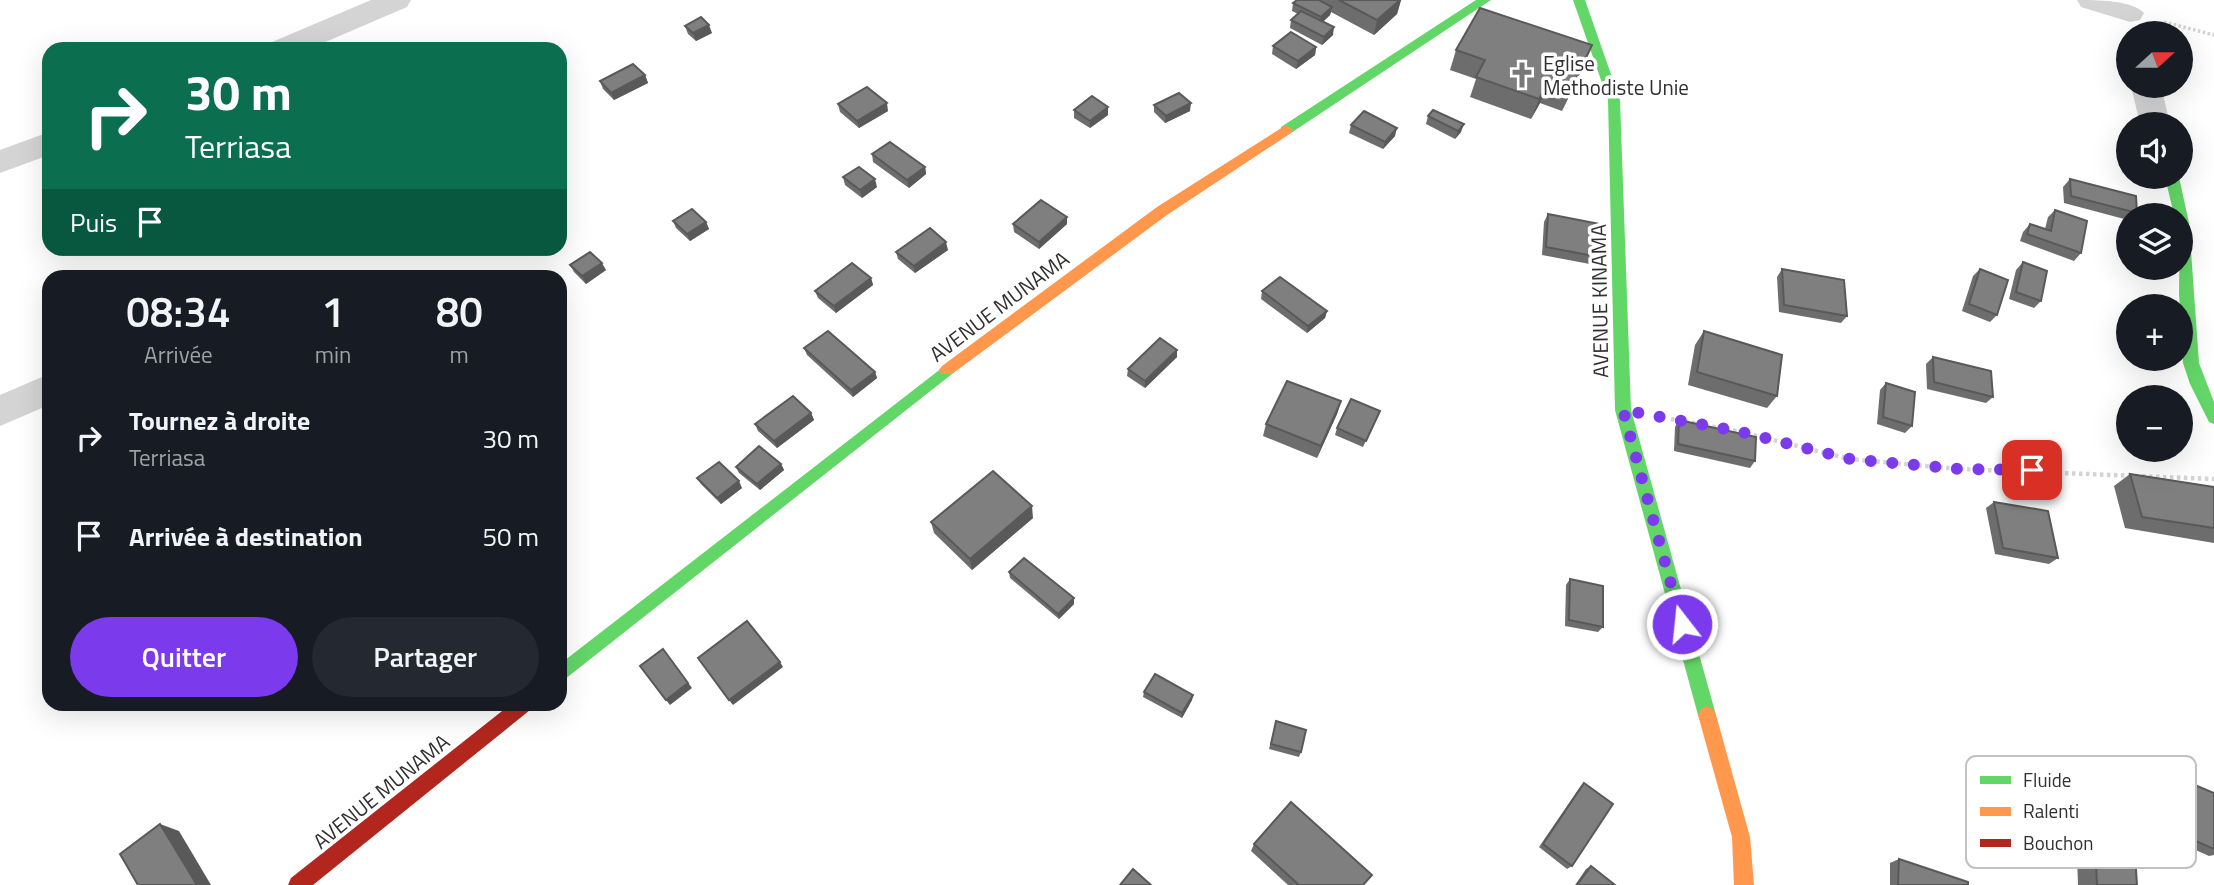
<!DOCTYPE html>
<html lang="fr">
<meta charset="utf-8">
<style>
:root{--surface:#171b24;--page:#242831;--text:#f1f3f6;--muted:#9ea1a6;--accent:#7c3aed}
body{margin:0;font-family:"Titillium Web",sans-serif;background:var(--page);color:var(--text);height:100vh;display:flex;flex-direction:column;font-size:26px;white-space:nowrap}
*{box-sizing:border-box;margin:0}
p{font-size:23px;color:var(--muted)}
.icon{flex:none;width:38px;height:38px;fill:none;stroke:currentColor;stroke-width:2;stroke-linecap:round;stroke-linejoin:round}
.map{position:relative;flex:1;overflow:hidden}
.drawer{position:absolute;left:42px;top:270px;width:525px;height:441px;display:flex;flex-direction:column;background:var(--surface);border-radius:21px;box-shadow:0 7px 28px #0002}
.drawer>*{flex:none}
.banner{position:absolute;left:42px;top:42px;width:525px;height:214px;border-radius:21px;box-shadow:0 7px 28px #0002;background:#0b6e4f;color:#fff;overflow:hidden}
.needle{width:46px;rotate:69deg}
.buttons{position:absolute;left:2116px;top:21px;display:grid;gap:14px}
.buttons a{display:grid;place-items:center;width:77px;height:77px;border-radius:50%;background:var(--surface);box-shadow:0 7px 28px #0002;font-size:35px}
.pin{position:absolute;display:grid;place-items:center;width:60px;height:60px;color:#fff;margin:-30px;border-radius:14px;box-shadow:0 4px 10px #0006}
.me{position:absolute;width:77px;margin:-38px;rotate:344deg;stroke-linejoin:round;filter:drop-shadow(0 0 5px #0008)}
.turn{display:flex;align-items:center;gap:24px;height:147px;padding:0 28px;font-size:32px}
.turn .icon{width:91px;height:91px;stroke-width:2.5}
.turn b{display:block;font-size:49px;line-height:60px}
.then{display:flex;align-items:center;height:66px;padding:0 28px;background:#0003;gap:14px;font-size:26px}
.eta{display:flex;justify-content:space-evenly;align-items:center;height:119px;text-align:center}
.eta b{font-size:42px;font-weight:600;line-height:49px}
.primary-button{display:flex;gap:14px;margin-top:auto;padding:14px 28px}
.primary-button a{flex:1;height:80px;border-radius:42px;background:var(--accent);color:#fff;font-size:28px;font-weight:600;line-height:80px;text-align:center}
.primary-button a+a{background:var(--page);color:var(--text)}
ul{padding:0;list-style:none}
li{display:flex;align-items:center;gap:21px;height:98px;padding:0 28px}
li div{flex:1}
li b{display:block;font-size:26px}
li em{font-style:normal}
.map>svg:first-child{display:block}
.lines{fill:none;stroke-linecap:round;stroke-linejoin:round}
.path-far1{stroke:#d4d4d4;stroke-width:3.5;stroke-dasharray:2.5 2.5;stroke-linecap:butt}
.path{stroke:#d4d4d4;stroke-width:4.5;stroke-dasharray:3.5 3.5;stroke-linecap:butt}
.street{fill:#d4d4d4;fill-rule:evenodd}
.fast{fill:#63d668;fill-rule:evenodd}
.slow{fill:#ff974d;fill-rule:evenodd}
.jam{fill:#b3261e;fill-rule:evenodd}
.wall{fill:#6d6d6d}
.shaded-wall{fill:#595959}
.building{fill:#7f7f7f;stroke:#595959;stroke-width:2}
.route{stroke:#7c3aed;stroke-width:12;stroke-dasharray:0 21.6}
.labels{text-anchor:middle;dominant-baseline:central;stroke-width:7;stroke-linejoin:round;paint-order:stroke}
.poi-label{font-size:21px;fill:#303030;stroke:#fff;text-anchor:start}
.street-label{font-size:21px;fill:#303030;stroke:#fff}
.key{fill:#fff;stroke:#c1c1c1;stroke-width:2}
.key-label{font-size:19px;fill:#303030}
</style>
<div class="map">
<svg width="2214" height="885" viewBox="0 0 2214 885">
<rect width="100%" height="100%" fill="#fff"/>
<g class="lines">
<polyline class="path-far1" points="2164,22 2214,35"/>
<polyline class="path" points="1671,419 1737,431 1850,459 1959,469 2214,479"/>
<g class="street">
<polygon points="371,0 411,0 407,7 309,49 267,49 272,42"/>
<path d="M 2077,0 C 2097,0 2132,0 2144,13 L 2140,20 L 2130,22 L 2081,7 Z"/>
<polygon points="2131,86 2161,86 2170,124 2140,124"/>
<polygon points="49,132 49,155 0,173 0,150"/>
<polygon points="49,374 49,405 0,426 0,395"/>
</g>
<g class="fast">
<polygon points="1476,0 1491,0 1291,133 1281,133 1281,127"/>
<polygon points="1573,0 1585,0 1620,100 1631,410 1716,715 1713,721 1707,724 1701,721 1698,715 1615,410 1608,100"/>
<polygon points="2165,177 2179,177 2189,223 2199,363 2214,402 2214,424 2209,422 2190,384 2183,363 2179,293 2180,215 2174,215"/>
<polygon points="947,364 952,366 955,370 952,374 560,683 560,664"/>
</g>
<g class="slow">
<polygon points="1286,125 1293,130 1291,133 1167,215 952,374 942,374 939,370 942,366 1157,207"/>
<polygon points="1707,706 1713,709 1716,715 1750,837 1754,885 1734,885 1732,837 1698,715 1701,709"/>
</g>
<polygon class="jam" points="511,704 533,704 530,710 313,885 288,885 291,878"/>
</g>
<g class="wall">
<polygon points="1297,0 1401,0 1397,14 1374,35 1331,12 1330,15 1323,22 1333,35 1322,45 1290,28 1291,20 1298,14 1292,11 1293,3"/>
<polygon points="685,26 712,33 696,41 688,34"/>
<polygon points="1273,46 1316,47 1315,55 1296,69 1272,54"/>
<polygon points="1456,50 1584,65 1562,111 1540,103 1531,119 1470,97 1476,79 1450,70"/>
<polygon points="645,75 648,83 614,100 603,89 600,81"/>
<polygon points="838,104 888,111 859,128 840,112"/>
<polygon points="1154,105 1190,111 1165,123 1154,112"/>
<polygon points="1074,110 1108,115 1090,128 1074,118"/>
<polygon points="1428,116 1461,132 1455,139 1426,124"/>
<polygon points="1351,125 1395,136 1383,149 1349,133"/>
<polygon points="872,154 925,167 926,174 909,188 873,162"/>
<polygon points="843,177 877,187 862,198 845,185"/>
<polygon points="2070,179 2137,213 2135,215 2128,215 2128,220 2064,203 2063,187"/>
<polygon points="2055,210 2081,253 2074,261 2020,241 2023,232 2030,224 2045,229 2048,217"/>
<polygon points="1548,214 1599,257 1595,265 1542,255 1544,222"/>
<polygon points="1067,217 1067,224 1039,249 1014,232 1013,224"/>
<polygon points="673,221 706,222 709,229 690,241 676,228"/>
<polygon points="948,250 915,273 898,259 896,252"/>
<polygon points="2023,262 2041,301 2034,308 2009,299 2016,270"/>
<polygon points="570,265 606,270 586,284 574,272"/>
<polygon points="1782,269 1847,316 1841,323 1779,312 1777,277"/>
<polygon points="1980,269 1997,315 1990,322 1962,311 1973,276"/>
<polygon points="871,278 873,285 836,313 818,298 815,291"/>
<polygon points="1262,291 1327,311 1325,318 1307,333 1261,299"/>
<polygon points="1704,331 1777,396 1767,408 1688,385 1695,345"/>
<polygon points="804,348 875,372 877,378 853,397 807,355"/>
<polygon points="1177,350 1177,357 1145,388 1127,376 1128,369"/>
<polygon points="1933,357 1993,397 1986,403 1927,389 1926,364"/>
<polygon points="1886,383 1912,426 1905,433 1877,424 1880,390"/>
<polygon points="1341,401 1337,414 1317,458 1263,436 1266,424"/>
<polygon points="1380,411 1363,447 1335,435 1337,428"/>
<polygon points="811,413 814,420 777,448 758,431 755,424"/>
<polygon points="1679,420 1755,461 1750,468 1674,451 1675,427"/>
<polygon points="781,464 784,470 760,490 739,473 736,467"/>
<polygon points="2130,474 2214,487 2214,543 2125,528 2114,486"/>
<polygon points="697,478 742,488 721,504 701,484"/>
<polygon points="1994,502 2058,558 2049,564 1995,554 1986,508"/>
<polygon points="1033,518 972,570 934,533 931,522"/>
<polygon points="1009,572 1074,604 1059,619 1010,578"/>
<polygon points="1570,579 1603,627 1598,632 1565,626 1566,585"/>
<polygon points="1144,692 1193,695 1192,700 1182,718 1143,697"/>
<polygon points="1276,721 1301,752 1299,757 1269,749"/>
<polygon points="2157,769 2214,793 2214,855 2209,856 2142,826 2146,773"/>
<polygon points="1584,783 1572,866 1567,869 1539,847 1580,787"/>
<polygon points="2093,795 2137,885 2078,885 2075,802"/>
<polygon points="1254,844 1363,885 1288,885 1251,851"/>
<polygon points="1899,859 1968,885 1890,885 1890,863"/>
<polygon points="1591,866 1615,885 1575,885 1586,869"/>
</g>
<g class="shaded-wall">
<polygon points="1400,0 1401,0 1397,14 1374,35 1377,20"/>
<polygon points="1332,7 1330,15 1319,25 1321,17"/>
<polygon points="709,25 712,33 696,41 693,33"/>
<polygon points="1334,27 1333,35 1322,45 1324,37"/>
<polygon points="1592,45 1584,65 1562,111 1571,90"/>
<polygon points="1316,47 1315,55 1296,69 1298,61"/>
<polygon points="645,75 648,83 614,100 611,93"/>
<polygon points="1548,83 1540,103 1531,119 1539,99"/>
<polygon points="887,103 888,111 859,128 857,121"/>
<polygon points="1191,103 1190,111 1165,123 1166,116"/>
<polygon points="1108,107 1108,115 1090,128 1090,121"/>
<polygon points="1464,124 1461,132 1455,139 1458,131"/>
<polygon points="1397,128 1395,136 1383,149 1385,142"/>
<polygon points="925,167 926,174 909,188 907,180"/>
<polygon points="875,179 877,187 862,198 860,190"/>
<polygon points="1067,217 1067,224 1039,249 1039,242"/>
<polygon points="706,222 709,229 690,241 687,234"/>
<polygon points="946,242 948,250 915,273 914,266"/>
<polygon points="602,263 606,270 586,284 582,276"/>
<polygon points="871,278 873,285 836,313 834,306"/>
<polygon points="1327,311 1325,318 1307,333 1308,326"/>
<polygon points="1177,350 1177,357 1145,388 1145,381"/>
<polygon points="875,372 877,378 853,397 851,390"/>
<polygon points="1341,401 1337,414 1317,458 1321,446"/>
<polygon points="811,413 814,420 777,448 774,441"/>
<polygon points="781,464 784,470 760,490 757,484"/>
<polygon points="739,481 742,488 721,504 717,498"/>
<polygon points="1032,506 1033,518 972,570 970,559"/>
<polygon points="1074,598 1074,604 1059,619 1058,614"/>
<polygon points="663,649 692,688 670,705 666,700"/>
<polygon points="780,662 783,667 733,705 729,700"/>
<polygon points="1193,695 1192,700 1182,718 1182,713"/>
<polygon points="160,824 179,831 211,885 197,885"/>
</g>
<g class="building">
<polygon points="1297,0 1319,0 1332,7 1321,17 1293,3"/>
<polygon points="1339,0 1400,0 1377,20"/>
<polygon points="1480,8 1592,45 1571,90 1548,83 1539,99 1476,77 1485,60 1456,50"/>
<polygon points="1301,11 1334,27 1324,37 1291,20"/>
<polygon points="701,17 709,25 693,33 685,26"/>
<polygon points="1291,32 1316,47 1298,61 1273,46"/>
<polygon points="633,64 645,75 611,93 600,81"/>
<polygon points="867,87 887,103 857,121 838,104"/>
<polygon points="1179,93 1191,103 1166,116 1154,105"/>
<polygon points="1092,96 1108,107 1090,121 1074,110"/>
<polygon points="1433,110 1464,124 1458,131 1428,116"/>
<polygon points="1364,111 1397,128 1385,142 1351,125"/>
<polygon points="890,142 925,167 907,180 872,154"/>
<polygon points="859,167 875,179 860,190 843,177"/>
<polygon points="2070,179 2136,196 2137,213 2071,196"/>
<polygon points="1041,200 1067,217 1039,242 1013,224"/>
<polygon points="692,209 706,222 687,234 673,221"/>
<polygon points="2055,210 2087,221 2081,253 2027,234 2030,224 2051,231"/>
<polygon points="1548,214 1600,224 1599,257 1546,247"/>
<polygon points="930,228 946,242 914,266 896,252"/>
<polygon points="590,252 602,263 582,276 570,265"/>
<polygon points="2023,262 2047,271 2041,301 2016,292"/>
<polygon points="852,263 871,278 834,306 815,291"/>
<polygon points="1782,269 1844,280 1847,316 1784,305"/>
<polygon points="1980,269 2008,280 1997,315 1969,304"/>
<polygon points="1280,277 1327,311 1308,326 1262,291"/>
<polygon points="828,331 875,372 851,390 804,348"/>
<polygon points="1704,331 1782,355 1777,396 1697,372"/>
<polygon points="1160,338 1177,350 1145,381 1128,369"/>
<polygon points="1933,357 1991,371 1993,397 1934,382"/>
<polygon points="1287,381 1341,401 1321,446 1266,424"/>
<polygon points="1886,383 1915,392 1912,426 1883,417"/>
<polygon points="793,396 811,413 774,441 755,424"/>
<polygon points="1351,399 1380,411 1366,441 1337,428"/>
<polygon points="1679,420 1756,437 1755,461 1678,444"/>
<polygon points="759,446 781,464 757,484 736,467"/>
<polygon points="719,462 739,481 717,498 697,478"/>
<polygon points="993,471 1032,506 970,559 931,522"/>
<polygon points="2130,474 2214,487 2214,528 2142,517"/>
<polygon points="1994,502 2048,511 2058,558 2003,548"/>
<polygon points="1024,558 1074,598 1058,614 1009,572"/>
<polygon points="1570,579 1603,586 1603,627 1569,620"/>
<polygon points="747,621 780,662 729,700 698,658"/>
<polygon points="663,649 688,683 666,700 640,666"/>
<polygon points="1155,674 1193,695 1182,713 1144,692"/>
<polygon points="1276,721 1306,730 1301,752 1271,744"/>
<polygon points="2157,769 2214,793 2214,849 2153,822"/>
<polygon points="1584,783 1613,804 1572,866 1543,844"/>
<polygon points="2093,795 2132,808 2137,885 2097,885"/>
<polygon points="1291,802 1372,875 1363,885 1299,885 1254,844"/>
<polygon points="160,824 197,885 138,885 120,854"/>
<polygon points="1899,859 1968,882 1968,885 1898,885"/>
<polygon points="1591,866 1615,885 1577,885"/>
<polygon points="1133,869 1151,885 1120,885"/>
</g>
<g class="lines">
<polyline class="route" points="1682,624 1623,410 1737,431 1850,459 1959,469 2032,470"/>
</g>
<defs>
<g id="church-bare" transform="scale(2.1)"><path d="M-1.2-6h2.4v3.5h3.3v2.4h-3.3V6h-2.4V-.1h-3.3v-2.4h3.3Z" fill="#787878" stroke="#fff" stroke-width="2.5" paint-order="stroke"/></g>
</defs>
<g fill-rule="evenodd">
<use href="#church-bare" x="1522" y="75"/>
</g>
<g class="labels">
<g class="poi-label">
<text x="1543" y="63">Eglise<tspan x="1543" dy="24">Methodiste Unie</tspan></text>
</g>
<g class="street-label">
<text transform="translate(1599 301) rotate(-91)">AVENUE KINAMA</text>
<text transform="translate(999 306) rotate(-37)">AVENUE MUNAMA</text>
<text transform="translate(381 791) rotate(-39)">AVENUE MUNAMA</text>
</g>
</g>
<rect x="1966" y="756" width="230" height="112" rx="10" class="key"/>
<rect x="1980" y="776" width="31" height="8" fill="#63d668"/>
<rect x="1980" y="807" width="31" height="9" fill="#ff974d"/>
<rect x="1980" y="839" width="31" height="8" fill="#b3261e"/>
<g class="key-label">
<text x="2023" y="787">Fluide</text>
<text x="2023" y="818">Ralenti</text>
<text x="2023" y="850">Bouchon</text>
</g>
</svg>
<div class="buttons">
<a><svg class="needle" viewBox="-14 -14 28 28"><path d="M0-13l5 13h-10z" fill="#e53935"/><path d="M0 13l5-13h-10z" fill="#9ea1a6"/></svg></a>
<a><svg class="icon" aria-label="sound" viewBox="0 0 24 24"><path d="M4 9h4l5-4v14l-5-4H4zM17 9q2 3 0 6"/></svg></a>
<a><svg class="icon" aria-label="layers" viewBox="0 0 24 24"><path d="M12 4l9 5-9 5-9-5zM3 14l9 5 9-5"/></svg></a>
<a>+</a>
<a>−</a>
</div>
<div class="pin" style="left:2032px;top:470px;background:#d93025"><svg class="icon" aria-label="arrive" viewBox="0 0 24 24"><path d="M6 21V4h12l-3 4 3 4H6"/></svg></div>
<svg class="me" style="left:1682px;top:624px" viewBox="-20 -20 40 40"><circle r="17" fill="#7c3aed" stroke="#fff" stroke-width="3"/><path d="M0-11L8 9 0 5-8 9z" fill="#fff"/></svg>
<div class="banner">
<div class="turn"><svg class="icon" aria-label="right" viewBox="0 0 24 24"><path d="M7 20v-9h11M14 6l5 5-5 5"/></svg><div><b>30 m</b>Terriasa</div></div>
<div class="then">Puis<svg class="icon" aria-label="arrive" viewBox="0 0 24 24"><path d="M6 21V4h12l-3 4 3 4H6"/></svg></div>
</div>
<section class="drawer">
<div class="eta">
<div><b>08:34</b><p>Arrivée</p></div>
<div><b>1</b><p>min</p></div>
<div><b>80</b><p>m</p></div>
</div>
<ul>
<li><svg class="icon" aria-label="right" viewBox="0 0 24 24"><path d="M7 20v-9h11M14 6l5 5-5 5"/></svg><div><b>Tournez à droite</b><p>Terriasa</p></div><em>30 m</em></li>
<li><svg class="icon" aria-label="arrive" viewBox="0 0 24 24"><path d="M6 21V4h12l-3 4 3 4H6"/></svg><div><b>Arrivée à destination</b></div><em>50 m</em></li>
</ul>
<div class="primary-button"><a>Quitter</a><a>Partager</a></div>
</section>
</div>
